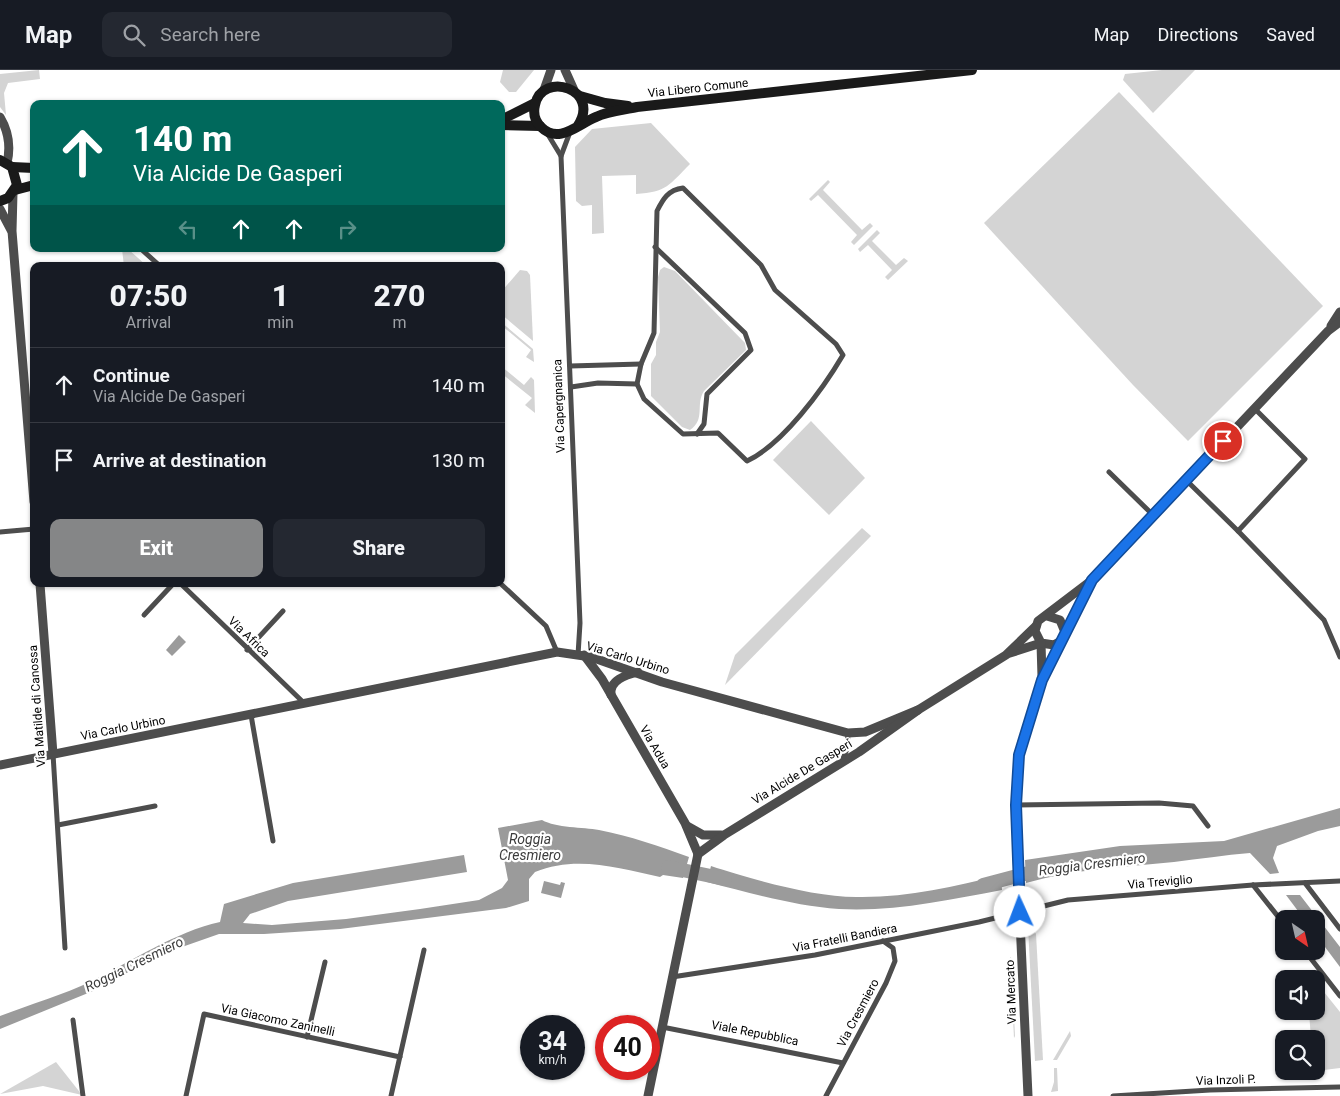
<!DOCTYPE html>
<style>
:root{--surface:#171b24;--page:#242831;--text:#f1f3f6;--muted:#9ea1a6;--line:#363941;--accent:#858687}
body{margin:0;font-family:Roboto,sans-serif;background:var(--page);color:var(--text);height:100vh;display:flex;flex-direction:column;font-size:19px;white-space:nowrap}
*{box-sizing:border-box;margin:0}
p{font-size:16px;color:var(--muted)}
.icon{flex:none;width:28px;height:28px;fill:none;stroke:currentColor;stroke-width:2;stroke-linecap:round;stroke-linejoin:round}
.map{position:relative;flex:1;overflow:hidden}
.side{position:absolute;left:30px;top:192px;width:475px;height:325px;display:flex;flex-direction:column;background:var(--surface);border-radius:10px;box-shadow:0 1px 4px #0004}
.side>*{flex:none}
.banner{position:absolute;left:30px;top:30px;width:475px;height:152px;border-radius:10px;box-shadow:0 1px 4px #0004;background:#00695c;color:#fff;overflow:hidden}
.needle{width:32px;rotate:146deg}
.buttons{position:absolute;left:1275px;top:840px;display:grid;gap:10px}
.buttons a{display:grid;place-items:center;width:50px;height:50px;border-radius:10px;background:var(--surface);box-shadow:0 1px 4px #0004;font-size:25px}
.speed{position:absolute;left:520px;top:945px;display:flex;gap:10px;font-size:25px;font-weight:700;text-align:center}
.speed>*{display:grid;place-content:center;width:65px;height:65px;border-radius:50%;background:var(--surface);box-shadow:0 1px 4px #0004;line-height:1}
.speed small{font-size:12px;font-weight:400}
.speed .limit{border:8px solid #d22;background:#fff;color:#111}
.pin{position:absolute;display:grid;place-items:center;width:42px;height:42px;color:#fff;margin:-21px;border:2px solid #fff;border-radius:50%;box-shadow:0 1px 5px #0007}
.me{position:absolute;width:55px;margin:-28px;rotate:358deg;stroke-linejoin:round;filter:drop-shadow(0 0 4px #0008)}
.turn{display:flex;align-items:center;gap:18px;height:105px;padding:0 20px;font-size:22px}
.turn .icon{width:65px;height:65px;stroke-width:2.5}
.turn b{display:block;font-size:35px;line-height:42px}
.lanes{display:flex;align-items:center;height:48px;padding:0 20px;background:#0003;justify-content:center;gap:25px;direction:ltr}
.lanes .off{opacity:.35}
.eta{display:flex;justify-content:space-evenly;align-items:center;height:85px;text-align:center}
.eta b{font-size:30px;font-weight:800;line-height:35px}
.primary-button{display:flex;gap:10px;margin-top:auto;padding:10px 20px}
.primary-button a{flex:1;height:58px;border-radius:10px;background:var(--accent);color:#fff;font-size:20px;font-weight:800;line-height:58px;text-align:center}
.primary-button a+a{background:var(--page);color:var(--text)}
ul{padding:0;list-style:none}
li{display:flex;align-items:center;gap:15px;height:75px;padding:0 20px;border-top:1px solid var(--line)}
li div{flex:1}
li b{display:block;font-size:19px}
li em{font-style:normal}
header{display:flex;align-items:center;gap:30px;box-sizing:border-box;height:70px;padding:0 25px;background:var(--surface);border-bottom:1px solid var(--line)}
header strong{font-size:24px}
nav{display:flex;gap:28px;margin-inline-start:auto;font-size:18px}
.search{width:350px;height:45px;background:var(--page);display:flex;align-items:center;gap:12px;box-sizing:border-box;padding:0 18px;border-radius:10px;color:var(--muted);font-size:19px}
.map>svg:first-child{display:block}
.green{fill:#d4d4d4}
.water{fill:#9b9b9b}
.lines{fill:none;stroke-linecap:round;stroke-linejoin:round}
.canal{stroke:#9b9b9b;stroke-width:14}
.minor{stroke:#4d4d4d;stroke-width:5}
.tertiary{stroke:#4d4d4d;stroke-width:9}
.secondary{stroke:#1a1a1a;stroke-width:10}
.route-casing{stroke:#114b97;stroke-width:12}
.route{stroke:#1a73e8;stroke-width:9}
.labels{text-anchor:middle;dominant-baseline:central;stroke-width:4.5;stroke-linejoin:round;paint-order:stroke}
.street-label{font-size:12px;fill:#000;stroke:#fff}
.water-label{font-size:14px;font-style:italic;fill:#3c3c3c;stroke:#fff}
</style>
<header>
<strong>Map</strong>
<div class="search"><svg class="icon" aria-label="search" viewBox="0 0 24 24"><circle cx="10" cy="10" r="6"/><path d="M15 15l6 6"/></svg>Search here</div>
<nav><a>Map</a><a>Directions</a><a>Saved</a></nav>
</header>
<div class="map">
<svg width="1340" height="1026" viewBox="0 0 1340 1026">
<rect width="100%" height="100%" fill="#fff"/>
<g class="green">
<polygon points="39,0 40,9 8,13 4,23 6,45 0,37 0,4"/>
<polygon points="503,0 534,0 516,22 509,22 500,12"/>
<polygon points="1162,0 1195,0 1153,43 1123,10 1125,4"/>
<polygon points="1119,22 1323,236 1188,371 1133,315 984,153"/>
<path d="M 651,53 L 690,94 C 669,115 667,122 636,124 L 636,105 L 602,106 L 604,163 L 592,164 L 592,135 L 582,136 L 576,131 L 575,77 L 592,59 Z"/>
<polygon points="828,110 830,112 823,120 862,160 870,153 873,156 854,175 851,172 857,165 818,125 811,131 809,129"/>
<polygon points="877,160 880,163 872,171 896,195 904,188 908,191 888,210 885,207 892,200 868,175 860,182 858,179"/>
<polygon points="122,179 128,179 147,196 124,196"/>
<path d="M 664,197 L 675,201 L 745,273 L 746,280 L 704,321 C 695,335 706,349 690,360 L 682,357 L 651,326 L 651,294 L 656,285 L 656,272 L 660,262 L 658,207 L 660,200 Z"/>
<polygon points="520,200 527,201 530,205 533,271 501,244 501,222"/>
<polygon points="501,252 533,279 534,292 526,287 531,280 501,255"/>
<polygon points="501,296 524,315 531,307 534,310 535,343 525,335 532,328 501,303"/>
<polygon points="811,351 865,408 829,445 773,390"/>
<polygon points="862,458 871,466 725,615 735,585"/>
<polygon points="1028,857 1033,859 1036,864 1043,990 1035,991"/>
<polygon points="1011,887 1015,966 1014,968 1010,888"/>
<polygon points="1316,912 1340,942 1340,998 1316,1001 1316,969 1311,969 1309,942 1319,941"/>
<polygon points="1070,961 1071,966 1057,990 1053,990"/>
<polygon points="56,992 82,1025 43,1016 0,1024"/>
<polygon points="1054,998 1057,998 1058,1021 1051,1022 1054,1012"/>
</g>
<g class="water">
<polygon points="179,565 186,572 172,586 166,580"/>
<path d="M 1340,738 L 1340,756 L 1318,761 L 1277,776 L 1273,788 L 1279,803 L 1270,804 L 1250,783 C 1225,785 1199,789 1174,792 C 1124,797 1075,799 1026,813 L 1025,790 L 1120,776 L 1224,771 Z"/>
<path d="M 542,750 C 556,758 583,757 599,760 C 630,766 659,776 689,787 L 683,808 L 663,805 L 660,807 C 619,798 576,785 535,802 L 529,809 L 529,831 L 506,838 L 340,859 L 264,864 L 219,864 L 162,884 L 93,921 L 0,959 L 0,946 C 31,934 63,925 92,911 C 134,890 175,862 220,852 L 224,834 L 293,813 L 464,785 L 467,802 L 288,831 L 250,844 L 243,853 L 272,855 L 346,849 L 420,839 L 479,830 L 502,818 L 508,810 L 498,758 Z"/>
<path d="M 711,796 C 751,809 814,827 856,827 C 906,828 953,817 1001,805 L 1002,820 C 948,830 894,842 839,839 C 795,836 750,823 707,812 Z"/>
<polygon points="544,811 560,815 561,812 565,813 561,828 541,823"/>
<polygon points="1286,825 1300,825 1340,877 1340,897 1316,865 1316,849 1304,849"/>
</g>
<g class="lines">
<g class="canal">
<polyline points="668,797 725,809"/>
<polyline points="983,815 1044,799"/>
</g>
<g class="minor">
<polyline points="570,62 561,86 580,553 578,585"/>
<polyline points="547,63 561,86"/>
<path d="M 683,118 L 761,195 L 775,220 L 836,274 L 843,285 C 823,319 783,374 747,391 L 718,363 L 683,364 L 644,329 L 637,314 L 641,294 L 654,263 L 657,141 C 663,129 668,120 683,118 Z"/>
<polyline points="655,177 745,263 751,280 707,324 704,354 697,364"/>
<polyline points="141,179 160,196"/>
<polyline points="570,296 641,294"/>
<polyline points="571,317 598,313 637,314"/>
<polyline points="1254,338 1305,389 1238,461 1324,550 1340,587"/>
<polyline points="1109,402 1153,445"/>
<polyline points="1186,410 1238,461"/>
<polyline points="0,462 34,459"/>
<polyline points="181,514 304,633"/>
<polyline points="501,514 546,556 557,582"/>
<polyline points="144,545 173,514"/>
<polyline points="247,580 283,541"/>
<polyline points="251,645 273,771"/>
<polyline points="53,684 65,878"/>
<polyline points="842,691 847,679 848,663"/>
<polyline points="1016,735 1159,733 1193,736 1208,756"/>
<polyline points="58,755 155,736"/>
<polyline points="1305,813 1340,859"/>
<polyline points="1253,815 1284,854"/>
<polyline points="1305,881 1340,926"/>
<polyline points="672,907 815,885 979,852 1068,830 1253,815 1340,811"/>
<polyline points="73,950 83,1026"/>
<polyline points="662,957 843,993"/>
<polyline points="307,967 325,892"/>
<polyline points="186,1026 204,944 400,987"/>
<polyline points="391,1026 424,880"/>
<polyline points="826,1026 886,913 895,891 893,878 883,871"/>
<polyline points="1113,1026 1210,1020 1340,1017"/>
</g>
<g class="tertiary">
<polyline points="565,0 574,20"/>
<polyline points="544,20 551,0"/>
<path d="M 0,47 C 9,62 11,76 7,93"/>
<polyline points="13,123 12,161 34,432"/>
<polyline points="0,139 11,160"/>
<polyline points="1331,256 1340,242"/>
<polyline points="40,514 53,684"/>
<polyline points="1047,546 1060,550 1065,562"/>
<polyline points="1061,571 1054,575 1041,573 1035,561 1038,551 1092,510 1328,261 1340,252"/>
<polyline points="1041,573 1042,607"/>
<polyline points="1010,583 1041,573"/>
<polyline points="584,585 602,609 685,753 698,784"/>
<path d="M 611,625 C 609,610 626,605 638,602"/>
<polyline points="0,695 557,582 591,587 662,612 848,663 865,662 918,640"/>
<polyline points="687,756 703,765 721,765"/>
<polyline points="698,784 724,765 859,682 918,640 1006,585 1036,556"/>
<polyline points="648,1026 698,784"/>
<polyline points="1028,1026 1017,785 1016,735 1019,685 1042,610 1092,510"/>
</g>
<g class="secondary">
<polyline points="580,26 605,33 628,36"/>
<polyline points="501,50 535,33"/>
<polyline points="501,55 540,56"/>
<path d="M 577,57 C 603,19 542,0 535,35 C 533,43 535,51 541,57 C 559,75 578,54 596,47 C 608,41 623,40 637,37 L 972,0"/>
<polyline points="0,90 12,97 17,115 8,128 0,131"/>
<polyline points="12,97 34,98"/>
<polyline points="15,120 34,115"/>
</g>
</g>
<g class="lines">
<g class="route-casing">
<polyline id="route" points="1020,842 1016,735 1019,685 1042,610 1092,510 1223,371"/>
</g>
<use href="#route" class="route"/>
</g>
<g class="labels">
<g class="street-label">
<text transform="translate(698 18) rotate(-6)">Via Libero Comune</text>
<text transform="translate(559 336) rotate(-92)">Via Capergnanica</text>
<text transform="translate(249 567) rotate(44)">Via Africa</text>
<text transform="translate(628 588) rotate(17)">Via Carlo Urbino</text>
<text transform="translate(37 636) rotate(-94)">Via Matilde di Canossa</text>
<text transform="translate(123 658) rotate(-11)">Via Carlo Urbino</text>
<text transform="translate(655 677) rotate(60)">Via Adua</text>
<text transform="translate(802 702) rotate(-31)">Via Alcide De Gasperi</text>
<text transform="translate(1160 812) rotate(-5)">Via Treviglio</text>
<text transform="translate(845 868) rotate(-11)">Via Fratelli Bandiera</text>
<text transform="translate(1011 922) rotate(-92)">Via Mercato</text>
<text transform="translate(858 943) rotate(-62)">Via Cresmiero</text>
<text transform="translate(278 950) rotate(12)">Via Giacomo Zaninelli</text>
<text transform="translate(755 963) rotate(11)">Viale Repubblica</text>
<text transform="translate(1226 1010) rotate(-2)">Via Inzoli P.</text>
</g>
<g class="water-label">
<text x="530" y="769">Roggia<tspan x="530" dy="16">Cresmiero</tspan></text>
<text transform="translate(1092 794) rotate(-7)">Roggia Cresmiero</text>
<text transform="translate(134 894) rotate(-26)">Roggia Cresmiero</text>
</g>
</g>
</svg>
<div class="buttons">
<a><svg class="needle" viewBox="-14 -14 28 28"><path d="M0-13l5 13h-10z" fill="#e53935"/><path d="M0 13l5-13h-10z" fill="#9ea1a6"/></svg></a>
<a><svg class="icon" aria-label="sound" viewBox="0 0 24 24"><path d="M4 9h4l5-4v14l-5-4H4zM17 9q2 3 0 6"/></svg></a>
<a><svg class="icon" aria-label="search" viewBox="0 0 24 24"><circle cx="10" cy="10" r="6"/><path d="M15 15l6 6"/></svg></a>
</div>
<div class="speed"><div>34<small>km/h</small></div><div class="limit">40</div></div>
<div class="pin" style="left:1223px;top:371px;background:#d93025"><svg class="icon" aria-label="arrive" viewBox="0 0 24 24"><path d="M6 21V4h12l-3 4 3 4H6"/></svg></div>
<svg class="me" style="left:1020px;top:842px" viewBox="-20 -20 40 40"><circle r="19" fill="#fff"/><path d="M0-13L10 11 0 6-10 11z" fill="#1a73e8"/></svg>
<div class="banner">
<div class="turn"><svg class="icon" aria-label="ahead" viewBox="0 0 24 24"><path d="M12 20V5M6 11l6-6 6 6"/></svg><div><b>140 m</b>Via Alcide De Gasperi</div></div>
<div class="lanes"><svg class="icon off" aria-label="left" viewBox="0 0 24 24"><path d="M17 20v-9H6M10 6l-5 5 5 5"/></svg><svg class="icon" aria-label="ahead" viewBox="0 0 24 24"><path d="M12 20V5M6 11l6-6 6 6"/></svg><svg class="icon" aria-label="ahead" viewBox="0 0 24 24"><path d="M12 20V5M6 11l6-6 6 6"/></svg><svg class="icon off" aria-label="right" viewBox="0 0 24 24"><path d="M7 20v-9h11M14 6l5 5-5 5"/></svg></div>
</div>
<section class="side">
<div class="eta">
<div><b>07:50</b><p>Arrival</p></div>
<div><b>1</b><p>min</p></div>
<div><b>270</b><p>m</p></div>
</div>
<ul>
<li><svg class="icon" aria-label="ahead" viewBox="0 0 24 24"><path d="M12 20V5M6 11l6-6 6 6"/></svg><div><b>Continue</b><p>Via Alcide De Gasperi</p></div><em>140 m</em></li>
<li><svg class="icon" aria-label="arrive" viewBox="0 0 24 24"><path d="M6 21V4h12l-3 4 3 4H6"/></svg><div><b>Arrive at destination</b></div><em>130 m</em></li>
</ul>
<div class="primary-button"><a>Exit</a><a>Share</a></div>
</section>
</div>
